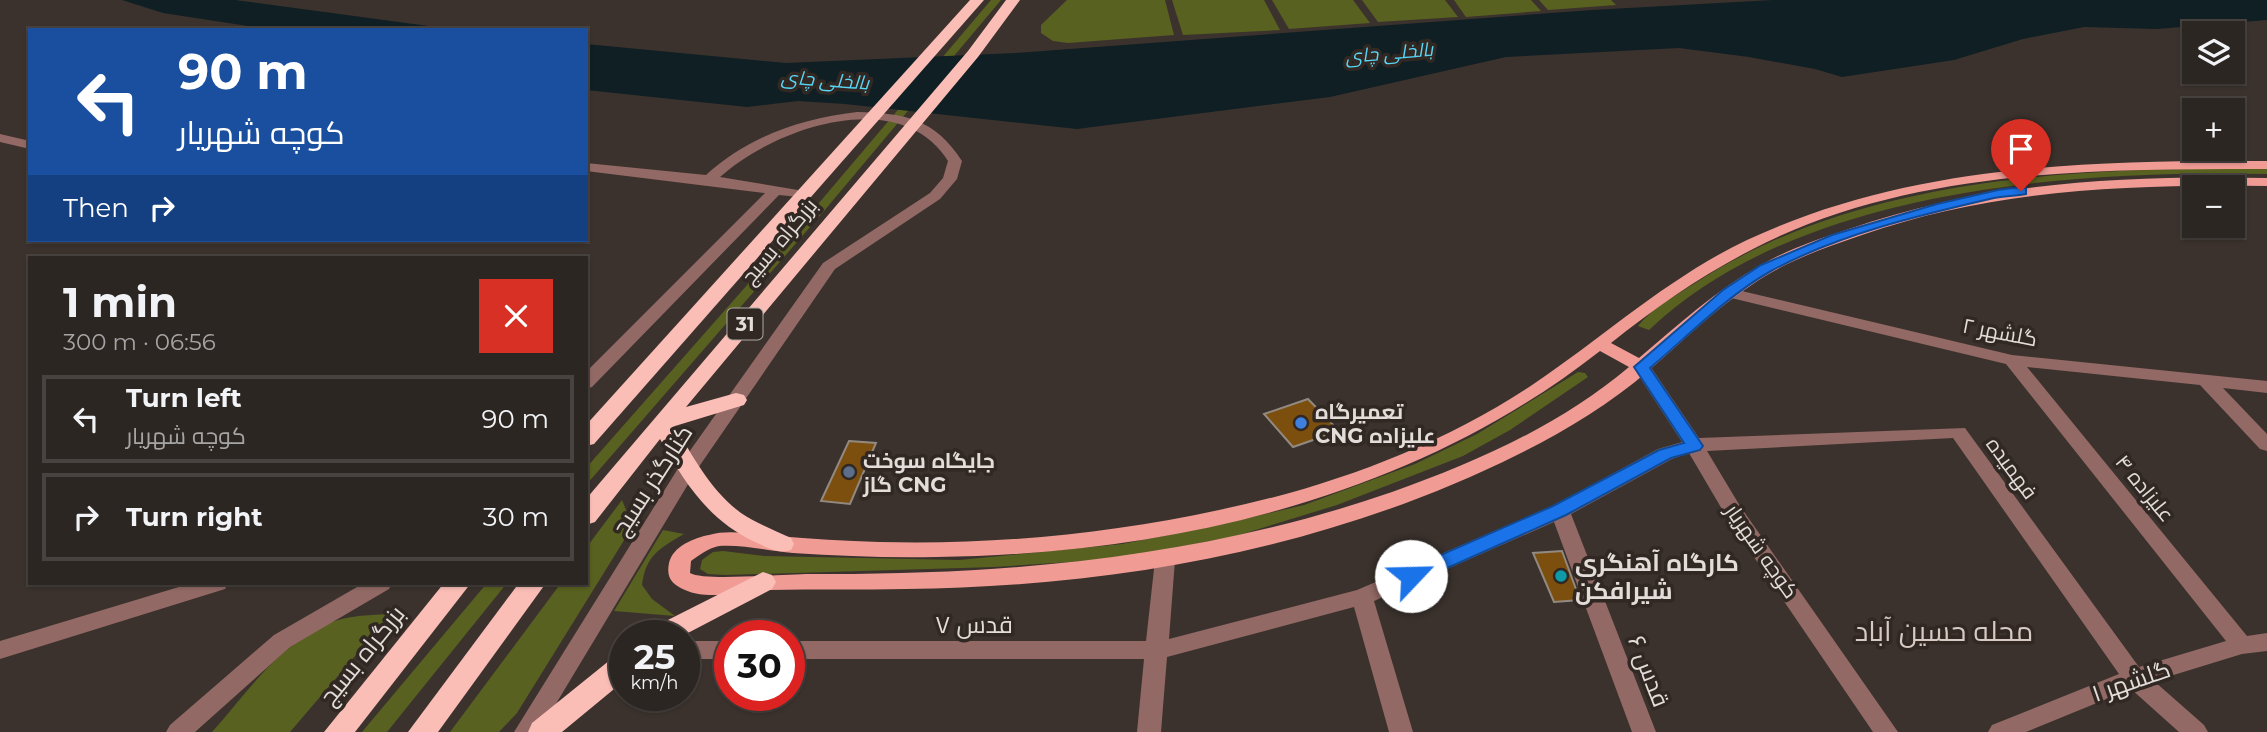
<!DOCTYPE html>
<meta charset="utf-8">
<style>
:root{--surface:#2c2622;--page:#342e2a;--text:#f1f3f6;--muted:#a6a5a5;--line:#484340}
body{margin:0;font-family:Montserrat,Cairo,sans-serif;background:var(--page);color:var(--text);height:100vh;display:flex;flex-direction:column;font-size:26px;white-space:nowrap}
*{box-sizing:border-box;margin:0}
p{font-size:23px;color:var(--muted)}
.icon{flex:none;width:38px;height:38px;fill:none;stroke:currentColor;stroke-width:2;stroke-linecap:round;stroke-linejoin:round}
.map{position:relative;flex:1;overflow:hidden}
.details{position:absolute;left:28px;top:256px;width:560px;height:329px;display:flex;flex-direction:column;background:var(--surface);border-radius:0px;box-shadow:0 2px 5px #0004,0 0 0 2px var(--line)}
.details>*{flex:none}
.top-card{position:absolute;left:28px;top:28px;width:560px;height:214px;border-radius:0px;box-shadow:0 2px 5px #0004,0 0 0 2px var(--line);background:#1a4fa0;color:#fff;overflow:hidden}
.fabs{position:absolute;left:2182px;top:21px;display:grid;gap:14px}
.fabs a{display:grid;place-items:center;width:63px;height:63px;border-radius:0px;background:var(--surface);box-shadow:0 2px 5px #0004,0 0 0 2px var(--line);font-size:35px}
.speed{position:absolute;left:609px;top:620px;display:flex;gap:14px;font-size:35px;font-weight:700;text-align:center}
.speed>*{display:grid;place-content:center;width:91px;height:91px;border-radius:50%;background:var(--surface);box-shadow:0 2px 5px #0004,0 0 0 2px var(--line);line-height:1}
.speed small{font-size:18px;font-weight:400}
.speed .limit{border:10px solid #d22;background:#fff;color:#111}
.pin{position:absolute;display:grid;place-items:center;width:60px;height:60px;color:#fff;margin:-72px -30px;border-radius:50% 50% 50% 0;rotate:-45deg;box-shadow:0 0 7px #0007}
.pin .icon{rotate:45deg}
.me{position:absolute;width:77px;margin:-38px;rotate:66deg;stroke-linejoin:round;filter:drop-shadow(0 0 5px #0008)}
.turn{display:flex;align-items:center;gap:24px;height:147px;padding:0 35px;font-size:32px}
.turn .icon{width:91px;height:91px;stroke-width:2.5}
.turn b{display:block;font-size:49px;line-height:60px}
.then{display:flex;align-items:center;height:66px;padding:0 35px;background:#0003;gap:14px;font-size:26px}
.round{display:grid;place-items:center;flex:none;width:74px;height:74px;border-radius:0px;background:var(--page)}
.overview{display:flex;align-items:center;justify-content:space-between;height:119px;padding:0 35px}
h1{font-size:42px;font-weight:700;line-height:52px}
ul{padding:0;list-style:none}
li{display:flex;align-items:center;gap:21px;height:88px;margin:0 14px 10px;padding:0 21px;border:4px solid var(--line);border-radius:0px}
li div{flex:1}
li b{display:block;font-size:26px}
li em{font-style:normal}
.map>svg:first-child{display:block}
.green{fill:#586120}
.water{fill:#0f1f24}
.building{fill:#7c4f0e;stroke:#928a81;stroke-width:2}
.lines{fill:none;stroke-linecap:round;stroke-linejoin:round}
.minor{fill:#926965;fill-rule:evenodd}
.major{fill:#f09c95;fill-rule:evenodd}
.highway{fill:#fbbeb7;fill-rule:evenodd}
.route{fill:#1a73e8;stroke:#114b97;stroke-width:2}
.shop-dot{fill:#3f7fe0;stroke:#312823;stroke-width:2.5}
.service-dot{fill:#5c6f8a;stroke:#312823;stroke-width:2.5}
.culture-dot{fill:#0f9aa8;stroke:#312823;stroke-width:2.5}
.labels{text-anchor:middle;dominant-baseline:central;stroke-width:7;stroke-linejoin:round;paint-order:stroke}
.far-water-label{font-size:19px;font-style:italic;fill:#57d6f6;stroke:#312823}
.shield{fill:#312823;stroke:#aea7a3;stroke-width:2}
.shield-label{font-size:19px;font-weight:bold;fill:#e3ddda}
.street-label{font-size:21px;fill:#e3ddda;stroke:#312823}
.poi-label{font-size:21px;font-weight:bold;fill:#e3ddda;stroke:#312823;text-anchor:start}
.near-street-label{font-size:24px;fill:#e3ddda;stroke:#312823}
.near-poi-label{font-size:24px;font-weight:bold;fill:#e3ddda;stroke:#312823;text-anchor:start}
.near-neighbourhood-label{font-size:28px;fill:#d6cac3;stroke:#312823}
</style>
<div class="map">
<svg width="2267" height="732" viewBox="0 0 2267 732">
<rect width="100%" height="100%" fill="#3b322d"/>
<g class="green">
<polygon points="991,0 1001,0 824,211 586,485 586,468 813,210"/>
<polygon points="1067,0 1165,0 1174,35 1068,43 1053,41 1041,33 1041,25"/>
<polygon points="1172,0 1264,0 1280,30 1183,35"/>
<polygon points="1272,0 1353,0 1370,23 1289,29"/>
<polygon points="1362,0 1445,0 1458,17 1378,22"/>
<polygon points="1454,0 1531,0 1541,11 1466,17"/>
<polygon points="1539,0 1611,0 1616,5 1548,10"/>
<path d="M 2267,169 L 2267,174 C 2072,170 1798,188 1649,330 L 1638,326 C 1652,308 1678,294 1697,282 C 1860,176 2079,167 2267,169 Z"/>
<polygon points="1578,372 1585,373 1588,377 1510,430 1463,456 1337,505 1236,536 1148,553 1086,561 994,567 725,575 708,574 700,569 702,560 713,552 723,551 764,556 959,560 1122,544 1210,527 1304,505 1415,464 1477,434"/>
<polygon points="622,500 628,515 636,521 517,713 499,732 450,732 561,583 586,583 586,548"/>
<path d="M 663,530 L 684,534 C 660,548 646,555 642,585 L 652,599 L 675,616 L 614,611 Z"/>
<polygon points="487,583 507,583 387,732 362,732"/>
<path d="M 391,614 L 290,732 L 212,732 C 247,693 281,641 332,622 C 350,615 372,615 391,614 Z"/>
</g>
<g class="water">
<polygon points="122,0 235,0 458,30 273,30 163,13"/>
<polygon points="1773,0 2267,0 2267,20 2157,29 2084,27 2023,39 1954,60 1842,77 1815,69 1749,57 1679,48 1506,57 1330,97 1077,129 845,104 798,101 747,107 586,90 586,44 786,63 1016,53 1592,10"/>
</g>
<g class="building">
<polygon points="1308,399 1339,431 1293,447 1264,414"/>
<polygon points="849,441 876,443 850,504 821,501"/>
<polygon points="1562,551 1580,600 1554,602 1533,553"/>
</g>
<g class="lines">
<g class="minor">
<path d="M 857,112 C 905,113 935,119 962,161 L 957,179 L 940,199 L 835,269 L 696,471 L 539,732 L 514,732 L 682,462 L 823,263 L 930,193 L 943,178 L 948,161 C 900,84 774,128 720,177 L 804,191 L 809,192 L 811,195 L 809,198 L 779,195 L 592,387 L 586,389 L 586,372 L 765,193 L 586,171 L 586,163 L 706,175 C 749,136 800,119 857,112 Z"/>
<polygon points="0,134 30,141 30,149 0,142"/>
<polygon points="1729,288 2012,355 2267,381 2267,393 2223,388 2267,434 2267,451 2260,449 2200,385 2027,367 2247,636 2267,633 2267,651 2242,654 2154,681 2204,725 2208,732 2179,732 2131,689 2026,732 1988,732 1992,725 2119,674 1953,438 1707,451 1740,506 1898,732 1873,732 1726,516 1689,453 1672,459 1571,514 1656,732 1632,732 1554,522 1374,601 1413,732 1389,732 1354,607 1167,657 1161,732 1137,732 1144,659 789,659 789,641 1146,641 1155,560 1158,555 1165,552 1172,555 1175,560 1169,639 1357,590 1553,506 1658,449 1682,442 1633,367 1642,362 1648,363 1699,438 1965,428 2139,667 2226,641 2006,364 1723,296 1721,293"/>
<polygon points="192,583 228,583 225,589 0,659 0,641"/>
<polygon points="364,583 392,583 389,589 290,647 195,732 166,732 170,725 274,635"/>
<rect x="684" y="641" width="46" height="18"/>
</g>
<path class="major" d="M 2267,161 L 2267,169 C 2096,169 1909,168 1753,249 C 1702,275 1656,307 1611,343 L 1639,358 C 1678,325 1716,290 1761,265 C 1788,249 1819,239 1849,229 C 1984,182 2125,175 2267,178 L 2267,186 C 2130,184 1992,189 1862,235 C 1824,248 1786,261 1753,284 C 1715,309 1682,342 1648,371 C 1610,404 1565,431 1519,454 C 1331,548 1116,587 906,589 C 861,590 815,589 769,590 C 743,591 709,601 685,590 C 672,584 666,578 669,563 C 673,546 694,538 709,535 C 730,529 755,535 777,536 C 811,539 845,541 879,542 C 993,545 1108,534 1219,510 C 1330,487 1441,446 1535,383 C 1606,335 1669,277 1747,240 C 1910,164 2091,160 2267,161 ZM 1600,351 L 1629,367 C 1560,425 1477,462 1392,492 C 1205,557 1012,575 815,574 C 791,573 705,582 690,573 L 691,561 C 699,555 709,548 719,546 C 740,544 771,551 793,553 C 841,556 888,558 936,557 C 1171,554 1413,498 1600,351 Z"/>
<g class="highway">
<polygon points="970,0 984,0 594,444 586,446 586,425"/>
<path d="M 1006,0 L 1020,0 L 978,57 L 686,407 L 736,393 L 744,395 L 747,400 L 744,405 L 675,426 C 693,457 711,491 741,513 C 756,523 774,530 791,538 L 794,544 L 791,550 C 777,554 767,547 755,542 C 708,520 685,483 660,439 L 595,522 L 586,525 L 586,499 L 968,51 Z"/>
<polygon points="763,572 772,575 776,582 772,589 684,635 648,635 652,628"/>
<polygon points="444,583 471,583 355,732 324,732"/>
<polygon points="519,583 546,583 438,732 408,732"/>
<polygon points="625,653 625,680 562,732 528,732 532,723 615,656"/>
</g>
</g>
<path class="route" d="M 2021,187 L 2026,188 L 2026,194 C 2016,196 2005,196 1994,198 C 1920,215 1839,234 1771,271 C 1727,296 1689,335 1650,368 L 1703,446 L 1700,450 L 1671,458 L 1566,515 L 1418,581 L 1411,583 L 1404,581 L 1402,576 L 1404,571 L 1553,506 L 1659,450 L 1684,443 L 1634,367 L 1723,290 L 1761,265 L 1832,235 L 1859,227 L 1937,204 L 1998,190 Z"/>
<circle class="shop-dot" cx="1301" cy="423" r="7"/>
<circle class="service-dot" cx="849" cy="472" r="7"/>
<circle class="culture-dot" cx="1561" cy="576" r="7"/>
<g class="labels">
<g class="far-water-label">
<text transform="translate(1389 53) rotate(-5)">بالخلی چای</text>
<text transform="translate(825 80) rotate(4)">بالخلی چای</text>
</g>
<rect class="shield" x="727.5" y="308.5" width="35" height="31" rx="5"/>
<g class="shield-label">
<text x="745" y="324">31</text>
</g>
<g class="street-label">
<text transform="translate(779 241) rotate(-50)">بزرگراه بسیج</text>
<text transform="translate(2000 332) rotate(11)">گلشهر ۲</text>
<text transform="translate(2012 468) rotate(54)">فهمیده</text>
<text transform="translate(2145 488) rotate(51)">علیزاده ۴</text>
<text transform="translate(1762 551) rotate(55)">کوچه شهریار</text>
</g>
<g class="poi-label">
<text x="1315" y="411">تعمیرگاه<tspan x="1315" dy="24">CNG علیزاده</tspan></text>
<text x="863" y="460">جایگاه سوخت<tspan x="863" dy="24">گاز CNG</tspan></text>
</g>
<g class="near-street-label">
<text transform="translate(652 480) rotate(-57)">کنارگذر بسیج</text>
<text x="974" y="624">قدس ۷</text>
<text transform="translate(362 655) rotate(-51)">بزرگراه بسیج</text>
<text transform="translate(1649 671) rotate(69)">قدس ۶</text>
<text transform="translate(2131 681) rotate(-19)">گلشهر ۱</text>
</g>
<g class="near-poi-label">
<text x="1575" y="562">کارگاه آهنگری<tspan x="1575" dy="28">شیرافکن</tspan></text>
</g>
<g class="near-neighbourhood-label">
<text x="1944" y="631">محله حسین آباد</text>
</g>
</g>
</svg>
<div class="fabs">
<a><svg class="icon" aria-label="layers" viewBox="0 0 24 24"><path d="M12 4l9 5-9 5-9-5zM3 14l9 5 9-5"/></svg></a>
<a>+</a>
<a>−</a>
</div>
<div class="speed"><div>25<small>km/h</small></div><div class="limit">30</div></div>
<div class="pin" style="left:2021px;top:191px;background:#d93025"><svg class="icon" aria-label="arrive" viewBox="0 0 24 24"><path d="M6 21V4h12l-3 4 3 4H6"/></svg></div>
<svg class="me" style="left:1411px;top:576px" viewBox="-20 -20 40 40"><circle r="19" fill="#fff"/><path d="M0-13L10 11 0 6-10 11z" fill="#1a73e8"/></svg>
<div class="top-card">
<div class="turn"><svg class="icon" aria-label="left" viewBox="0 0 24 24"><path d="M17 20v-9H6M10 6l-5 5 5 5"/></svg><div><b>90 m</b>کوچه شهریار</div></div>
<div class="then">Then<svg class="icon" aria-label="right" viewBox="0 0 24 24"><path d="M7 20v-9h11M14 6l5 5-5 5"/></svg></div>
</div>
<section class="details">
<div class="overview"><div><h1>1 min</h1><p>300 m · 06:56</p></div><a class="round" style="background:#d93025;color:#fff"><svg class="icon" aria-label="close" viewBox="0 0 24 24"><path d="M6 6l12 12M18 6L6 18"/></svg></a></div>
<ul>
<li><svg class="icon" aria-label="left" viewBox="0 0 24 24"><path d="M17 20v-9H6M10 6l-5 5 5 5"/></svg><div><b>Turn left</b><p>کوچه شهریار</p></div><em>90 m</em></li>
<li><svg class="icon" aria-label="right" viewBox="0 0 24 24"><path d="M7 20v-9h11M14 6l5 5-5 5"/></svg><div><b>Turn right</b></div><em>30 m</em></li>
</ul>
</section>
</div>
